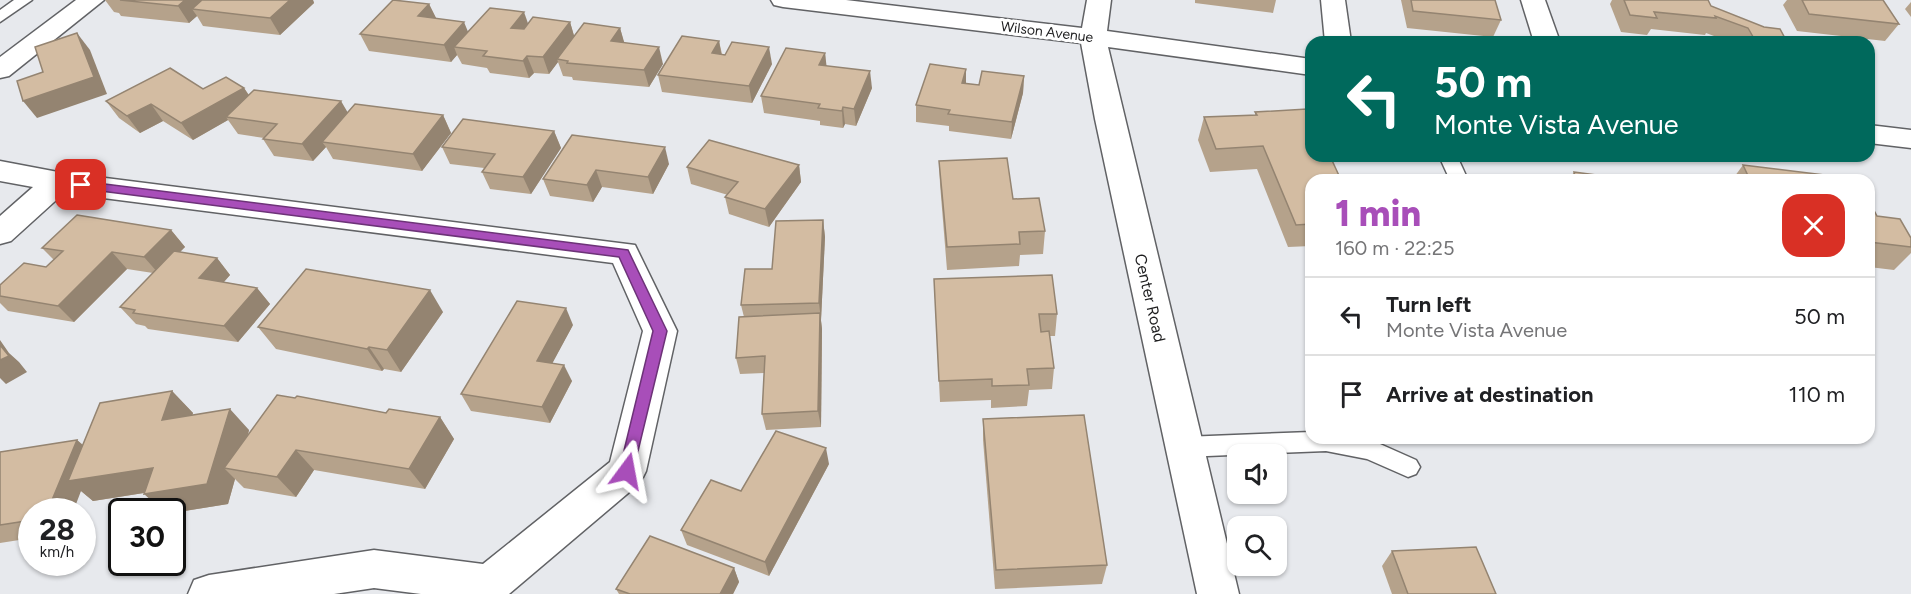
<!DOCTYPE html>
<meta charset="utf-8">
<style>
:root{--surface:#fff;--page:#f2f2f2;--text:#202124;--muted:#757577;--line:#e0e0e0;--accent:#a84eb9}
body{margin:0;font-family:Figtree,sans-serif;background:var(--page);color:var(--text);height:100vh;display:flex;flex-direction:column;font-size:22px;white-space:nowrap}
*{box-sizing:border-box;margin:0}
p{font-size:20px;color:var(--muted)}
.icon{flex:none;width:33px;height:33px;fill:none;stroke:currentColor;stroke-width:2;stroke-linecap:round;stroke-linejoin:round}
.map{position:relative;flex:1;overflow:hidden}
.sheet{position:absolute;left:1305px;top:174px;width:570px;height:270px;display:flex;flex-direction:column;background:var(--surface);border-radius:18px;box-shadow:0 2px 4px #0004}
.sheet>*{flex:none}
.banner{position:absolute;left:1305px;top:36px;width:570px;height:126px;border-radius:18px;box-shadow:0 2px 4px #0004;background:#00695c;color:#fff;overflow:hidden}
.tools{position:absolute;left:1227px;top:444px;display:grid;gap:12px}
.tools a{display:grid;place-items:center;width:60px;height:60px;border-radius:12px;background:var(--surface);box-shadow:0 2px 4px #0004;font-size:30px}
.speed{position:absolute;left:18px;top:498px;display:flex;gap:12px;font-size:30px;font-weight:700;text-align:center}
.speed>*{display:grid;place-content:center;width:78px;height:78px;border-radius:50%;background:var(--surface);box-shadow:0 2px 4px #0004;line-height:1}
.speed small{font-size:15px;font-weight:400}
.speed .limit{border:3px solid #111;border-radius:9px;background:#fff;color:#111}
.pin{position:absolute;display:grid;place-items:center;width:51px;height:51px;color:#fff;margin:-26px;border-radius:12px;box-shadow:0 3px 9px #0006}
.me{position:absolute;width:66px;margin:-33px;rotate:13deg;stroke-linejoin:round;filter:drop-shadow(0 0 4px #0008)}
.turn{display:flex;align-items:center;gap:21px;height:126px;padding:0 30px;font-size:27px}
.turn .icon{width:78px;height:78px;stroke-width:2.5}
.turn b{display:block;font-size:42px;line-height:51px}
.round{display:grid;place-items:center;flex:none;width:63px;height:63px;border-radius:18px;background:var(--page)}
.headline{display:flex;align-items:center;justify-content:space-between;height:102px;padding:0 30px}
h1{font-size:36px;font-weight:800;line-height:45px;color:var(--accent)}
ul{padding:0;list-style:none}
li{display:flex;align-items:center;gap:18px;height:78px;padding:0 30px;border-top:2px solid var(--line)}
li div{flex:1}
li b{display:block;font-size:22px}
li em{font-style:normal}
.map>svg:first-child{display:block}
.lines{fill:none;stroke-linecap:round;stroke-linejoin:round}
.service-casing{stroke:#616265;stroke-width:3}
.minor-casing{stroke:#616265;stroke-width:3}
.service{fill:#fff;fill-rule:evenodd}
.minor{fill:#fff;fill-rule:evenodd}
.wall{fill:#b5a28b}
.shaded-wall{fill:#948471}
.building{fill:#d3bca2;stroke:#948471;stroke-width:1.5}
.route{fill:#a84eb9;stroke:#6d3378;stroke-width:1.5}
.labels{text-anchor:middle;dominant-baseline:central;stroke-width:6;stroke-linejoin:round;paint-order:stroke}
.far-street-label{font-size:14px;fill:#1d1d1e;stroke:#fff}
.street-label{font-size:16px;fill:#1d1d1e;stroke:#fff}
</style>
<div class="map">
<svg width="1911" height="594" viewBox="0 0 1911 594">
<rect width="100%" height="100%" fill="#e7e9ed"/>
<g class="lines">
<g class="service-casing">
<g id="service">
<polygon points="14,0 32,0 0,22 0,10"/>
<polygon points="1439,156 1457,156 1468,180 1450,180"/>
<polygon points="1311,432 1311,438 1371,440 1416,460 1420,467 1416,474 1408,477 1367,459 1326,451 1184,457 1176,454 1172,447 1176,440 1184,437"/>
</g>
</g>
<g class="minor-casing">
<g id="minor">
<polygon points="76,0 104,0 9,76 0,78 0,57"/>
<polygon points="771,0 846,0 1082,28 1087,0 1111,0 1107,31 1311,59 1311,75 1108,47 1239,594 1197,594 1095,119 1081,43 783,7 774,5"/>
<polygon points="1321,0 1345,0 1351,42 1325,42"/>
<polygon points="1521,0 1545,0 1560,42 1534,42"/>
<polygon points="1869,125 1911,130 1911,148 1869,143"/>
<polygon points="0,161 58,172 635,245 677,331 646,471 640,483 509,594 421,594 374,588 334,594 188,594 194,580 209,575 374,550 483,564 610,462 643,331 613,263 64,193 11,241 0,244 0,216 33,187 0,181"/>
</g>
</g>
<use href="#service" class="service"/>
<use href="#minor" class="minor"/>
</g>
<g class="wall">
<polygon points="105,0 313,0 314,3 280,35 203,26 197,16 189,23 121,16 119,13 114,12"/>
<polygon points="1195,0 1276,0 1273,13 1195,3"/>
<polygon points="1401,0 1495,0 1501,20 1493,37 1407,28"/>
<polygon points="1612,0 1708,0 1711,6 1787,42 1730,42 1706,33 1705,35 1651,29 1647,35 1621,32 1610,4"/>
<polygon points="1787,0 1883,0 1899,24 1885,41 1797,31 1783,5"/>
<polygon points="1911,2 1911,17 1905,9"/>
<polygon points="429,4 436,18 468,32 570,22 574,36 620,28 624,43 663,64 649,87 573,80 572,77 563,76 558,62 549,74 534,73 529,78 490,73 487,68 462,64 457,55 451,62 369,51 360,34"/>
<polygon points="719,41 722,54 772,64 752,103 662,92 658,75"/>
<polygon points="825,53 826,66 872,88 856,126 845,124 843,128 820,125 820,121 764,113 761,96"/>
<polygon points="1024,76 1023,93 1011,139 949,131 949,126 916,122 916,105 966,84 979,85"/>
<polygon points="244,88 249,95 348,113 443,115 451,133 422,171 333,159 326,147 313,161 274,156 263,139 264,138 238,134 228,120 193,140 163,121 140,133 119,118 106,101 203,89"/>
<polygon points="1255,112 1311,180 1311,246 1288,247 1257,169 1210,172 1198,140 1204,117 1255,115"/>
<polygon points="554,131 561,148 531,194 490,189 482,172 484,168 450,164 442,147"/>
<polygon points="572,135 669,164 653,194 602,187 593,202 550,196 543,179"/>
<polygon points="939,161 1013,199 1045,231 1043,254 1020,255 1019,266 947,270 940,184"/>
<polygon points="799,165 801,182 769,227 729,214 725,197 728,195 691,184 687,167"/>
<polygon points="1743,165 1858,180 1732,180"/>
<polygon points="1574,172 1634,180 1569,180"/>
<polygon points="1869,201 1877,216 1911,238 1911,253 1894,270 1869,267"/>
<polygon points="823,220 825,237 821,320 822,329 821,427 766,430 762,414 764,373 740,374 736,358 744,317 741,305 772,269"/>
<polygon points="171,230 185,247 179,252 217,258 230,275 224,282 257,288 270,304 238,342 148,329 145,326 136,324 120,307 153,273 127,269 74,322 8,311 0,303 0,296 46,267 54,260 42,248"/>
<polygon points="934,279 1057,314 1055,336 1050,336 1054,368 1052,389 1029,390 1027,406 991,408 991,400 940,402"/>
<polygon points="443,312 401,372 384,369 382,371 276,349 258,327"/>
<polygon points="573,325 552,363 572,381 550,423 471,411 461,394"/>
<polygon points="172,391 193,413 192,415 249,430 248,435 386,413 440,417 454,439 425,489 314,470 296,497 244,488 235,479 228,504 172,513 172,512 144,493 93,501 81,491 32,512 32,538 0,543 0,452 77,440 83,445"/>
<polygon points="983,419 1107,565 1102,584 995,589 983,440"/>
<polygon points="829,464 769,576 687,545 681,530 741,491"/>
<polygon points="1392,551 1496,594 1392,594 1382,566"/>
<polygon points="734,568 739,582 733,594 619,594 616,589"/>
</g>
<g class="shaded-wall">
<polygon points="185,0 212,0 192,9 197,16 189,23 178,6"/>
<polygon points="290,0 313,0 314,3 280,35 270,18"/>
<polygon points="429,4 437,20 418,16"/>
<polygon points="524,12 530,29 518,45 511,28"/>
<polygon points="464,22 471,39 454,47 457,55 451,62 444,45"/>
<polygon points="570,22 575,39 557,59 558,62 549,74 543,57"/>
<polygon points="620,28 625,45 611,41"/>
<polygon points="77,33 90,50 107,94 37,118 23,101"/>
<polygon points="719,41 722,58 712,53"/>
<polygon points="659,47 663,64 649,87 644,70"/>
<polygon points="769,47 772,64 752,103 749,86"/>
<polygon points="825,53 827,70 819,65"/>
<polygon points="527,56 534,73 529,78 523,61"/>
<polygon points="966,69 966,86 962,83"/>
<polygon points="870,71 872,88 856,126 854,109"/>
<polygon points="1024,76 1023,93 1011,139 1012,122"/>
<polygon points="244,88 255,105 226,117 228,120 193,140 181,123"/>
<polygon points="341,101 351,118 322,142 326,147 313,161 302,144"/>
<polygon points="151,104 163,121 140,133 127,116"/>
<polygon points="843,107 845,124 843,128 842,111"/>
<polygon points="443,115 451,133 422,171 413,154"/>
<polygon points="554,131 561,148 531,194 523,177"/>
<polygon points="665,147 669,164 653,194 648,177"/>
<polygon points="799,165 801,182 769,227 765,209"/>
<polygon points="596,170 602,187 593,202 587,185"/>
<polygon points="823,220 825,237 821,320 819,303"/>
<polygon points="171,230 185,247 159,274 144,257"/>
<polygon points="112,252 127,269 74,322 58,306"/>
<polygon points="217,258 230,275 213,294 199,278"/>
<polygon points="257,288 270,304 238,342 224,326"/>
<polygon points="430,290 443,312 401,372 387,350"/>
<polygon points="566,308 573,325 545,377 537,361"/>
<polygon points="820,313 822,329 821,427 818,411"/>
<polygon points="0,340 9,353 19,362 27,372 6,384 0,378"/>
<polygon points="369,347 384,369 382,371 367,349"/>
<polygon points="564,365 572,381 550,423 542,407"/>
<polygon points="172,391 193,413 184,441 162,420"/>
<polygon points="230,409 249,430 238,470 224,468 235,479 228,504 172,513 172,512 164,512 144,494"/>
<polygon points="440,417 454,439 425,489 409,469"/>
<polygon points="77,440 95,456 153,468 175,488 93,501 81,491 73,512 47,512"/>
<polygon points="826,448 829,464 769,576 765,562"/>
<polygon points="296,450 314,470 296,497 277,477"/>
<polygon points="734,568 739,582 733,594 720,594"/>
</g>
<g class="building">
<polygon points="120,0 185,0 178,6"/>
<polygon points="202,0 290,0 270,18 192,9"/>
<polygon points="393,0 429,4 418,16 464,22 444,45 360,34"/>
<polygon points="1411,0 1495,0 1501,20 1413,11"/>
<polygon points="1624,0 1708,0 1711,6 1764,27 1780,29 1787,42 1756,42 1748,28 1715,16 1716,18 1654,12 1657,18 1630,15"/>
<polygon points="1802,0 1883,0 1899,24 1809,14"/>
<polygon points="490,8 524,12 511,28 524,29 533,17 570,22 543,57 527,56 523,61 483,56 487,51 454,47"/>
<polygon points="584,23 620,28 611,41 659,47 644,70 567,63 568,61 557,59"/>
<polygon points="77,33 94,77 23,101 17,81 43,72 35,47"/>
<polygon points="682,36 719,41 712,53 725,55 732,42 769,47 749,86 658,75"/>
<polygon points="786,48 825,53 819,65 870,71 854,109 843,107 842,111 818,108 820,104 761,96"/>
<polygon points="930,64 966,69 962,83 979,85 982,71 1024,76 1012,122 948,114 950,110 916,105"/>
<polygon points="170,68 203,89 226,77 244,88 181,123 151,104 127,116 106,101"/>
<polygon points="254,90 341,101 302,144 263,139 277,124 226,117"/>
<polygon points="355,104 443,115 413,154 322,142"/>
<polygon points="1307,109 1311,117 1311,156 1330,156 1341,180 1311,180 1311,224 1296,225 1263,146 1216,149 1204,117 1257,115 1255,112"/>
<polygon points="463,119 554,131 523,177 482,172 495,154 442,147"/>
<polygon points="572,135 665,147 648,177 596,170 587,185 543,179"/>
<polygon points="709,140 799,165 765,209 725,197 738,182 687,167"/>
<polygon points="1007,158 1013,199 1039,198 1045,231 1019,232 1020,244 947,247 939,161"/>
<polygon points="1743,165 1857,179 1858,180 1750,180"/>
<polygon points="1574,172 1634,180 1576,180"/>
<polygon points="1869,201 1877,216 1900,219 1911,238 1911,247 1869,242"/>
<polygon points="77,215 171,230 144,257 112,252 58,306 0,296 0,285 24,263 46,267 63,251 42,248"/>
<polygon points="823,220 819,303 741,305 745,269 772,269 776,221"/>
<polygon points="174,251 217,258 199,278 257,288 224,326 133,313 135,310 120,307"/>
<polygon points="306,269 430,290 387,350 369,347 367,349 258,327"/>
<polygon points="1052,275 1057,314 1039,314 1041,332 1049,331 1054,368 1027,369 1029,385 992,386 992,379 939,381 934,279"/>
<polygon points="517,301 566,308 537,361 564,365 542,407 461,394"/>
<polygon points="820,313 818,411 762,414 765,356 736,358 739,317"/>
<polygon points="0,345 9,356 0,360"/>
<polygon points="172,391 162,420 230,409 207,484 144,494 153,468 68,481 100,403"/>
<polygon points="277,395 295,398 297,396 386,413 389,409 440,417 409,469 296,450 277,477 224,468"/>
<polygon points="1084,415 1107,565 996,570 983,419"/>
<polygon points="776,431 826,448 765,562 681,530 711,480 741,491"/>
<polygon points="77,440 47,512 32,512 32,520 0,525 0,452"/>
<polygon points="650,536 734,568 720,594 630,594 616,589"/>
<polygon points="1476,547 1496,594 1408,594 1392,551"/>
</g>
<polygon class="route" points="81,181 628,250 667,331 632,476 621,476 619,471 653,331 619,257 77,188 75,185"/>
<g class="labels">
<g class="far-street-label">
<text transform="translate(1047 32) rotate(7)">Wilson Avenue</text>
</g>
<g class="street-label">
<text transform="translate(1150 298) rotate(77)">Center Road</text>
</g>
</g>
</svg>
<div class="tools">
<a><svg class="icon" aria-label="sound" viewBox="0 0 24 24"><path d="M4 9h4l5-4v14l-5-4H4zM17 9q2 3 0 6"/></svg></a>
<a><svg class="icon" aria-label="search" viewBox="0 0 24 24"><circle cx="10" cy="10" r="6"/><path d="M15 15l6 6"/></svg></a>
</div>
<div class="speed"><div>28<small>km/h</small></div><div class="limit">30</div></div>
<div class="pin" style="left:81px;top:185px;background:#d93025"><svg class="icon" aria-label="arrive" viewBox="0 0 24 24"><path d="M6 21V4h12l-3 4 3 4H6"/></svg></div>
<svg class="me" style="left:627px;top:471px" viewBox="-20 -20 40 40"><path d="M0-17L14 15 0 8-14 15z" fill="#a84eb9" stroke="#fff" stroke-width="4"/></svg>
<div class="banner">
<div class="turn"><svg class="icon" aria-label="left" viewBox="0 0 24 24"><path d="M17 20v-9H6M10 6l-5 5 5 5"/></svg><div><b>50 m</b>Monte Vista Avenue</div></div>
</div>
<section class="sheet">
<div class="headline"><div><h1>1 min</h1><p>160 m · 22:25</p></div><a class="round" style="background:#d93025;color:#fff"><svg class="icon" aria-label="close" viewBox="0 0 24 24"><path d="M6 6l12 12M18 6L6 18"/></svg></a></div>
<ul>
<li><svg class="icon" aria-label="left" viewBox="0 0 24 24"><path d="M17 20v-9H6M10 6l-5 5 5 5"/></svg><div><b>Turn left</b><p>Monte Vista Avenue</p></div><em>50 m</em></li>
<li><svg class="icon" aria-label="arrive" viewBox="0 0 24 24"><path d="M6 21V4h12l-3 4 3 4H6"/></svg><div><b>Arrive at destination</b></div><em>110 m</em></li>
</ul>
</section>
</div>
